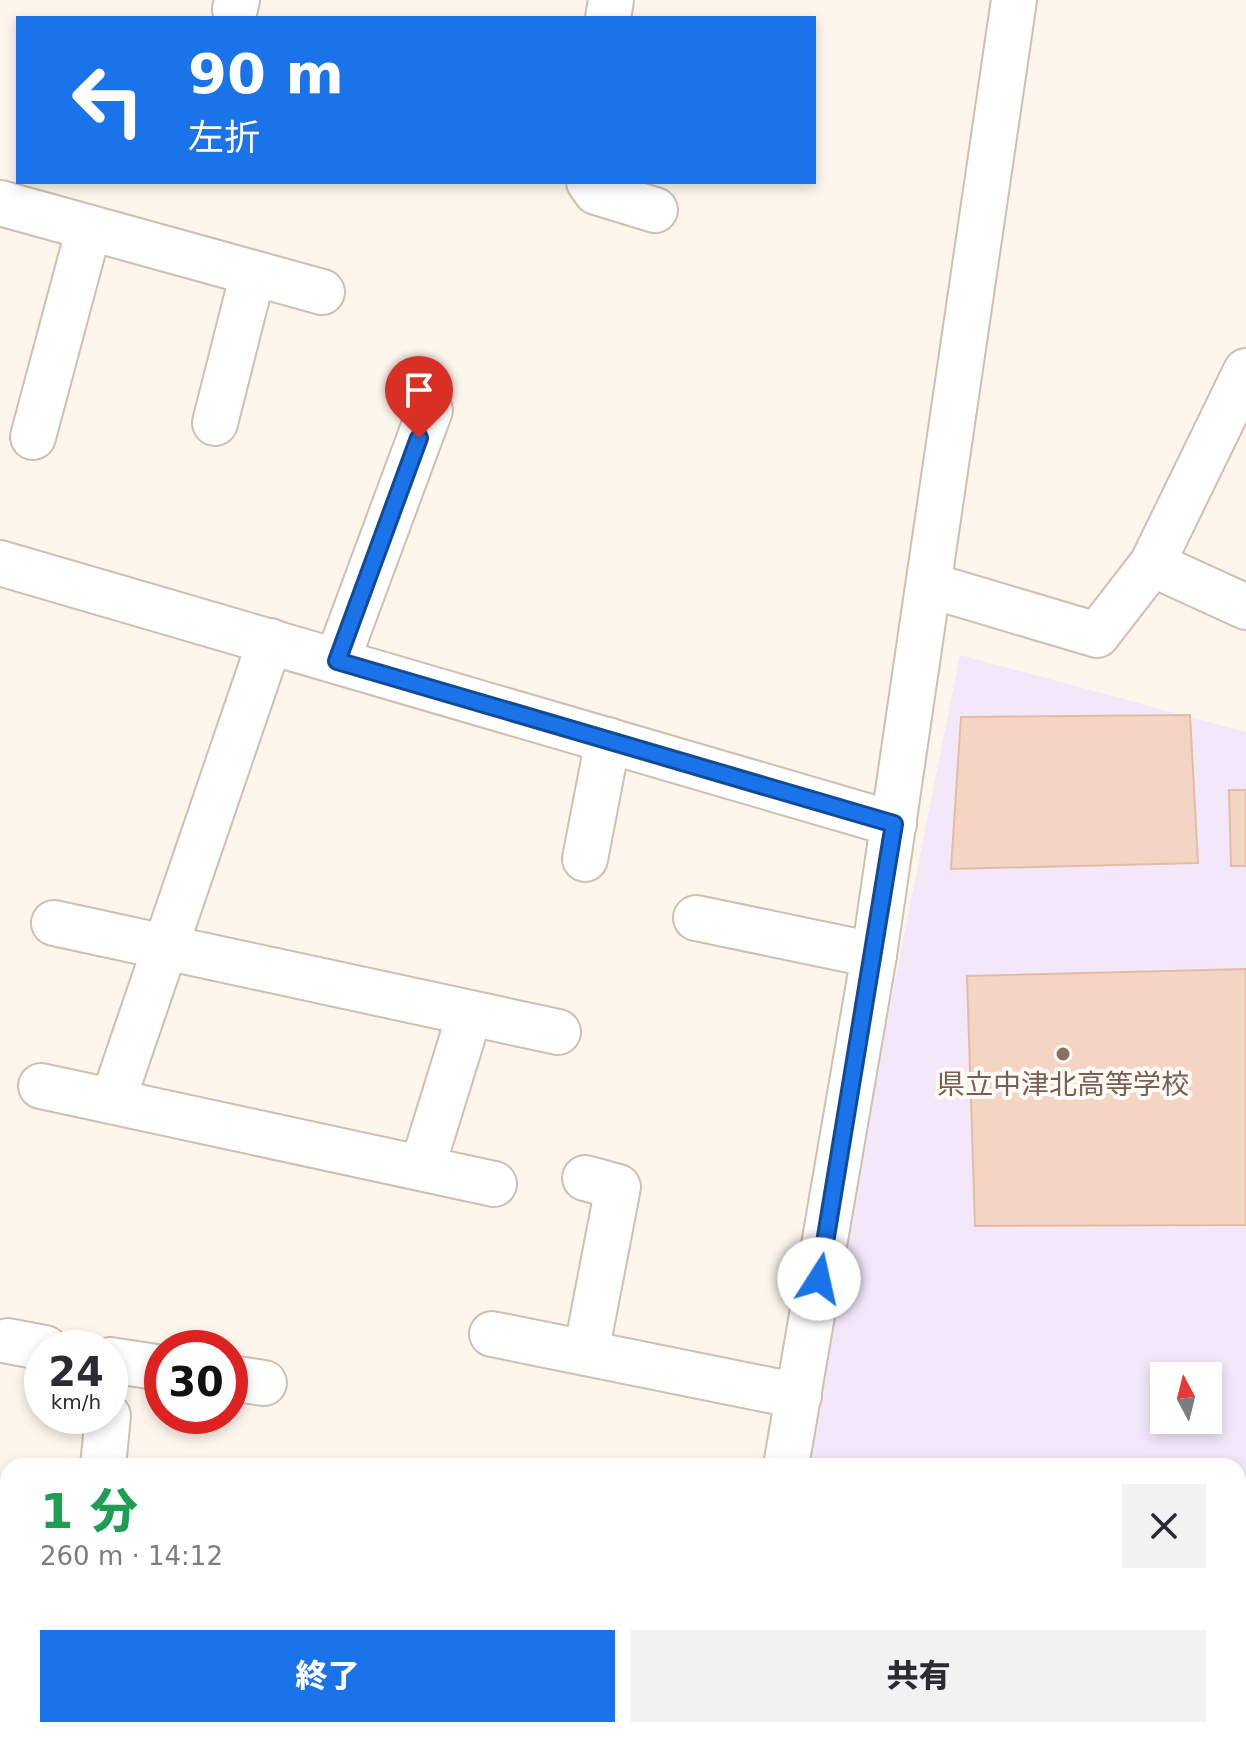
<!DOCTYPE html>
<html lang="ja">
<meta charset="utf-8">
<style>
:root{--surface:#fff;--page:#f2f2f3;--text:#2b2b33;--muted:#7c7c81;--accent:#1a73e8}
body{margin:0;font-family:"DejaVu Sans","Noto Sans JP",sans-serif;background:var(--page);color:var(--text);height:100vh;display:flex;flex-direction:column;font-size:30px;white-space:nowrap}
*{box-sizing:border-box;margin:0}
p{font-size:26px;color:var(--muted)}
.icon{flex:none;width:44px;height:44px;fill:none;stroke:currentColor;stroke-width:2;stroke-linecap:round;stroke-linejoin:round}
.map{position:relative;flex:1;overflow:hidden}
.panel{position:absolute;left:0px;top:1458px;width:1246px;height:280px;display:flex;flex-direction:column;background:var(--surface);border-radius:24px 24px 0 0;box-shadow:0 4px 12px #0003}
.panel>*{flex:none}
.guide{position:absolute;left:16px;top:16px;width:800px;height:168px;border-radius:0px;box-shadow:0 4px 12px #0003;background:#1a73e8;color:#fff;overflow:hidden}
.needle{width:52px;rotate:353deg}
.buttons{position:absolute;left:1150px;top:1362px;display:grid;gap:16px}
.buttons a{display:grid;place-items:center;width:72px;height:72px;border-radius:0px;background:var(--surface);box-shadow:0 4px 12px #0003;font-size:40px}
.speed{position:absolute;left:24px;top:1330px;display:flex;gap:16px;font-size:40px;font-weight:700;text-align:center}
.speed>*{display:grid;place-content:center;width:104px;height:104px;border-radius:50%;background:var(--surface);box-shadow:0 4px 12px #0003;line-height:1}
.speed small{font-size:20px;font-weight:400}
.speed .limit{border:12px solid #d22;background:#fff;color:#111}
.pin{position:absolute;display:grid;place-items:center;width:68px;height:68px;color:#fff;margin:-82px -34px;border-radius:50% 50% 50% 0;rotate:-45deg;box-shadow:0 0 8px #0007}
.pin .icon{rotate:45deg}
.me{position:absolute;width:88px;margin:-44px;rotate:10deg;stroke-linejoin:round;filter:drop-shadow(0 0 6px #0008)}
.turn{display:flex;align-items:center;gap:28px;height:168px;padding:0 40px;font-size:36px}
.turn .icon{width:104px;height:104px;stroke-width:2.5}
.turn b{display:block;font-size:56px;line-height:68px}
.round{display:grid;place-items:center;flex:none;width:84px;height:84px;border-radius:0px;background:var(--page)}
.headline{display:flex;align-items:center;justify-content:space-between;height:136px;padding:0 40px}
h1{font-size:48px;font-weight:800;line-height:60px;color:#1e9e55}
.button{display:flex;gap:16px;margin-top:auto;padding:16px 40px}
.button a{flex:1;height:92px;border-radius:0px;background:var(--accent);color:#fff;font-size:32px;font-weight:800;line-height:92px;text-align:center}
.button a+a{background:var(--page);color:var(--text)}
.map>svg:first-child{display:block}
.education{fill:#f3e8fa;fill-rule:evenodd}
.building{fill:#f3d5c3;stroke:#e6bba3;stroke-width:2}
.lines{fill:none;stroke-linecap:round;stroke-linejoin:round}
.minor-casing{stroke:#d1beb0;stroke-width:48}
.minor{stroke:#fff;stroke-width:44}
.route-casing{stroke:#114b97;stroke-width:20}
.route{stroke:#1a73e8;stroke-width:14}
.education-dot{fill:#8d6e63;stroke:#fffaf3;stroke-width:3}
.labels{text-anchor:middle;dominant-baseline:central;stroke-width:8;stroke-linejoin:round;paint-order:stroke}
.education-label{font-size:28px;fill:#785e54;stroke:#fffaf3}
</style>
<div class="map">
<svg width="1246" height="1738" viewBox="0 0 1246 1738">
<rect width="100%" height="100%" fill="#fdf6ec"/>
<path class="education" d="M 960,655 L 1246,732 L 1246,1618 L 1238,1617 L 1238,1466 L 798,1466 ZM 1164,1376 L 1208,1376 L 1208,1420 L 1164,1420 Z"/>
<g class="building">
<polygon points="1190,715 1198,863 951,869 961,717"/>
<polygon points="1229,790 1246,790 1246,866 1231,866"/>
<polygon points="1246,969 1246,1225 975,1226 967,976"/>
</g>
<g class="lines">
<g class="minor-casing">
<g id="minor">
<polyline points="235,9 237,0"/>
<polyline points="608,18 611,0"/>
<polyline points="589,182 596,192 655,210"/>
<polyline points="0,203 322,292"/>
<polyline points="215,423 253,273"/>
<polyline points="33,437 89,228"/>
<polyline points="0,563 894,824"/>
<polyline points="1152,564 1246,607"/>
<polyline points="929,585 1097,635 1152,564 1246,371"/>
<polyline points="337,661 430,410"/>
<polyline points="585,859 608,740"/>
<polyline points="696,918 874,955"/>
<polyline points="54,923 558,1032"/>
<polyline points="41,1086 494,1184"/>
<polyline points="113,1100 270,641"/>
<polyline points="422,1168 470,1013"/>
<polyline points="585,1178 618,1187 586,1353"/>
<polyline points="492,1334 799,1396"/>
<polyline points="8,1341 45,1348"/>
<polyline points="110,1360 162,1368"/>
<polyline points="230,1378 264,1383"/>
<polyline points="103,1466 108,1416"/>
<polyline points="786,1466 874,955 1014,0"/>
<polyline points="0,1679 8,1681"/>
<polyline points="245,1730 283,1738"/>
<polyline points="1231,1730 1246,1732"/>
<polyline points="24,1738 26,1730"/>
<polyline points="731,1738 733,1730"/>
<polyline points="1198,1738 1199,1730"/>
</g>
</g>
<use href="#minor" class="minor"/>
</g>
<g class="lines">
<g class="route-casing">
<polyline id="route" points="419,438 337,661 894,824 819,1279"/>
</g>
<use href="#route" class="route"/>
</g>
<circle class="education-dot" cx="1063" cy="1054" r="8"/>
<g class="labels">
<g class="education-label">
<text x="1063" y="1084">県立中津北高等学校</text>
</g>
</g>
</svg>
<div class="buttons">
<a><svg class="needle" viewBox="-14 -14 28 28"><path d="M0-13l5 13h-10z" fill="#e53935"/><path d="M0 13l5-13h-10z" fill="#7c7c81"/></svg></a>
</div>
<div class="speed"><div>24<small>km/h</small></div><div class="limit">30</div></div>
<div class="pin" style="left:419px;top:438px;background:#d93025"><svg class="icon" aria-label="arrive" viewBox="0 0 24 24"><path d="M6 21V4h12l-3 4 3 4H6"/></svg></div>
<svg class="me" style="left:819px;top:1279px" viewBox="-20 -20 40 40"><circle r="19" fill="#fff"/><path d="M0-13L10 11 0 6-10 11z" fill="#1a73e8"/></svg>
<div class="guide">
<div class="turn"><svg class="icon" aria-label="left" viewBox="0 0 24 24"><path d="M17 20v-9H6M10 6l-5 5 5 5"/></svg><div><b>90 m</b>左折</div></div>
</div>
<section class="panel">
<div class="headline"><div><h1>1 分</h1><p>260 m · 14:12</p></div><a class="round"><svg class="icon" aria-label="close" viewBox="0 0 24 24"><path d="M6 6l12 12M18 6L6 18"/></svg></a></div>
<div class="button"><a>終了</a><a>共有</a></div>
</section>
</div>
